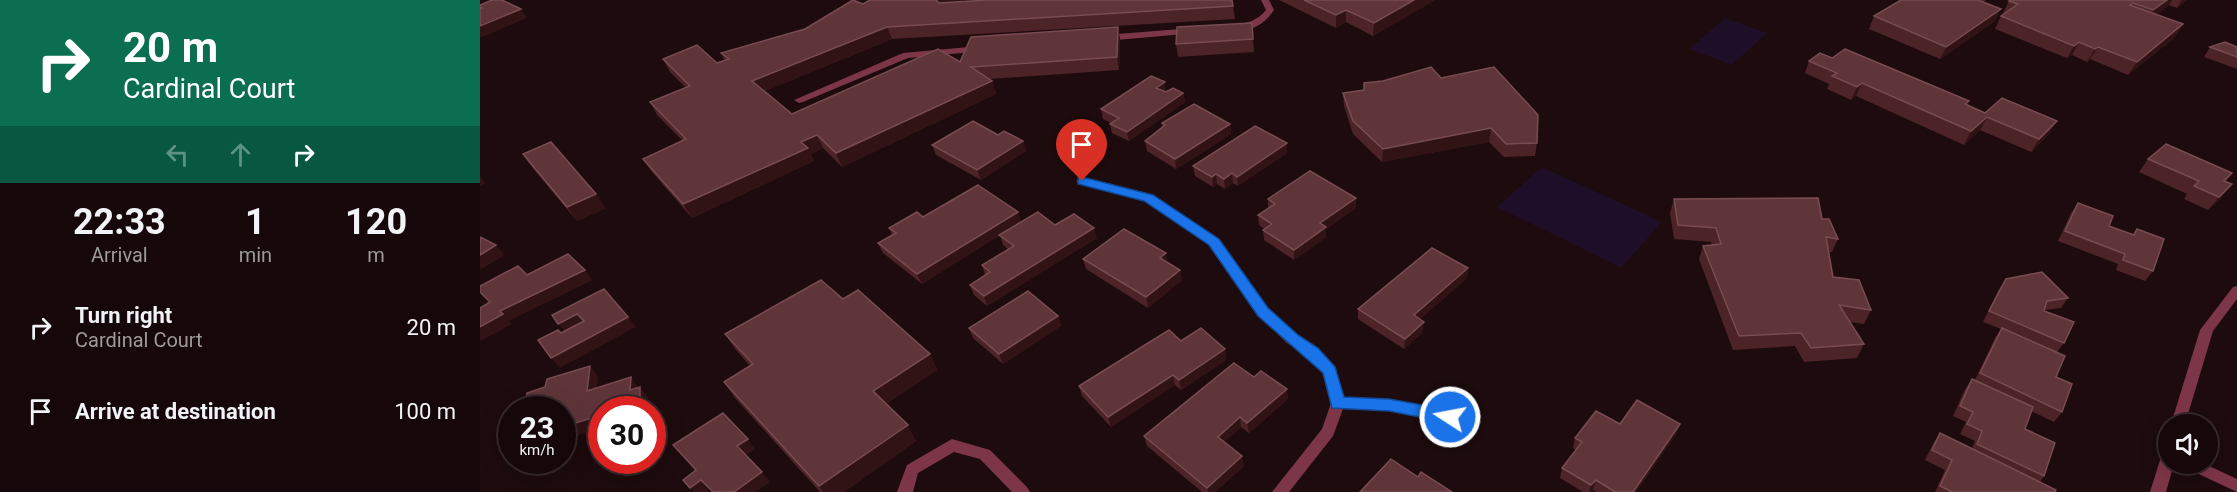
<!DOCTYPE html>
<style>
:root{--surface:#16080a;--page:#1f1113;--text:#f1f3f6;--muted:#9e9a9c;--line:#35292b}
body{margin:0;font-family:Roboto,sans-serif;background:var(--page);color:var(--text);height:100vh;display:flex;flex-direction:column;font-size:22px;white-space:nowrap}
*{box-sizing:border-box;margin:0}
p{font-size:20px;color:var(--muted)}
.icon{flex:none;width:33px;height:33px;fill:none;stroke:currentColor;stroke-width:2;stroke-linecap:round;stroke-linejoin:round}
.map{position:relative;flex:1;overflow:hidden}
.side{display:flex;flex-direction:column;background:var(--surface);width:480px}
.side>*{flex:none}
.banner{background:#0b6e4f;color:#fff;overflow:hidden}
.fabs{position:absolute;left:1678px;top:414px;display:grid;gap:12px}
.fabs a{display:grid;place-items:center;width:60px;height:60px;border-radius:50%;background:var(--surface);box-shadow:0 6px 24px #0002,0 0 0 2px var(--line);font-size:30px}
.speed{position:absolute;left:18px;top:396px;display:flex;gap:12px;font-size:30px;font-weight:700;text-align:center}
.speed>*{display:grid;place-content:center;width:78px;height:78px;border-radius:50%;background:var(--surface);box-shadow:0 6px 24px #0002,0 0 0 2px var(--line);line-height:1}
.speed small{font-size:15px;font-weight:400}
.speed .limit{border:9px solid #d22;background:#fff;color:#111}
.pin{position:absolute;display:grid;place-items:center;width:51px;height:51px;color:#fff;margin:-62px -26px;border-radius:50% 50% 50% 0;rotate:-45deg;box-shadow:0 0 6px #0007}
.pin .icon{rotate:45deg}
.me{position:absolute;width:66px;margin:-33px;rotate:281deg;stroke-linejoin:round;filter:drop-shadow(0 0 4px #0008)}
.turn{display:flex;align-items:center;gap:21px;height:126px;padding:0 24px;font-size:27px}
.turn .icon{width:78px;height:78px;stroke-width:2.5}
.turn b{display:block;font-size:42px;line-height:51px}
.lanes{display:flex;align-items:center;height:57px;padding:0 24px;background:#0003;justify-content:center;gap:30px;direction:ltr}
.lanes .off{opacity:.35}
.eta{display:flex;justify-content:space-evenly;align-items:center;height:102px;text-align:center}
.eta b{font-size:36px;font-weight:700;line-height:42px}
ul{padding:0;list-style:none}
li{display:flex;align-items:center;gap:18px;height:84px;padding:0 24px}
li div{flex:1}
li b{display:block;font-size:22px}
li em{font-style:normal}
main{display:flex;flex:1;min-height:0}
.map>svg:first-child{display:block}
.green{fill:#1f0e27}
.lines{fill:none;stroke-linecap:round;stroke-linejoin:round}
.service{fill:#7d3647;fill-rule:evenodd}
.minor{fill:#7d3647;fill-rule:evenodd}
.wall{fill:#4c2327}
.shaded-wall{fill:#311215}
.building{fill:#5f3539;stroke:#784c51;stroke-width:1.5}
.route{fill:#1a73e8;stroke:#114b97;stroke-width:1.5}
</style>
<main>
<section class="side">
<div class="banner">
<div class="turn"><svg class="icon" aria-label="right" viewBox="0 0 24 24"><path d="M7 20v-9h11M14 6l5 5-5 5"/></svg><div><b>20 m</b>Cardinal Court</div></div>
<div class="lanes"><svg class="icon off" aria-label="left" viewBox="0 0 24 24"><path d="M17 20v-9H6M10 6l-5 5 5 5"/></svg><svg class="icon off" aria-label="ahead" viewBox="0 0 24 24"><path d="M12 20V5M6 11l6-6 6 6"/></svg><svg class="icon" aria-label="right" viewBox="0 0 24 24"><path d="M7 20v-9h11M14 6l5 5-5 5"/></svg></div>
</div>
<div class="eta">
<div><b>22:33</b><p>Arrival</p></div>
<div><b>1</b><p>min</p></div>
<div><b>120</b><p>m</p></div>
</div>
<ul>
<li><svg class="icon" aria-label="right" viewBox="0 0 24 24"><path d="M7 20v-9h11M14 6l5 5-5 5"/></svg><div><b>Turn right</b><p>Cardinal Court</p></div><em>20 m</em></li>
<li><svg class="icon" aria-label="arrive" viewBox="0 0 24 24"><path d="M6 21V4h12l-3 4 3 4H6"/></svg><div><b>Arrive at destination</b></div><em>100 m</em></li>
</ul>
</section>
<div class="map">
<svg width="1757" height="492" viewBox="0 0 1757 492">
<rect width="100%" height="100%" fill="#1d0b0d"/>
<g class="green">
<polygon points="1245,18 1287,33 1252,65 1209,49"/>
<polygon points="1062,167 1182,222 1141,268 1017,207"/>
</g>
<g class="lines">
<g class="service">
<path d="M 781,0 L 789,0 L 794,10 C 785,24 771,32 754,30 L 754,26 C 767,23 777,21 786,10 Z"/>
<polygon points="713,28 716,29 716,33 625,41 620,38 625,35"/>
<polygon points="500,46 505,49 503,51 428,58 323,102 319,103 314,100 423,53"/>
<polygon points="472,439 510,450 547,487 550,492 532,492 500,459 474,452 438,473 433,492 417,492 427,465"/>
</g>
<g class="minor">
<polygon points="602,177 673,195 738,239 788,309 817,335 837,348 855,367 864,398 909,399 990,415 995,417 997,421 995,425 990,427 909,411 863,409 853,436 809,492 792,492 842,429 851,403 844,373 827,356 807,343 778,315 730,245 665,201 598,183 596,181"/>
<polygon points="1757,286 1757,299 1733,331 1705,424 1691,424 1720,330 1753,287"/>
<polygon points="1689,448 1689,464 1694,464 1686,492 1670,492 1682,454 1684,450"/>
<polygon points="1704,464 1725,464 1757,479 1757,492 1706,468"/>
</g>
</g>
<g class="wall">
<polygon points="390,0 483,0 479,2 753,6 755,19 412,39 285,91 312,114 480,62 640,39 639,70 510,79 512,81 516,94 362,167 343,148 331,154 334,161 212,218 172,172 163,159 203,141 177,115 170,102 206,88 190,72 183,59 237,63 244,60 241,53 325,29"/>
<polygon points="799,0 955,0 893,36 866,22 856,28"/>
<polygon points="1421,0 1506,0 1503,2 1515,21 1460,59 1389,29 1394,16"/>
<polygon points="1531,0 1707,0 1697,8 1689,5 1676,15 1703,24 1695,37 1648,75 1610,59 1607,62 1592,55 1587,58 1515,29 1521,16 1524,14 1523,13 1529,1"/>
<polygon points="772,23 774,52 698,57 696,44"/>
<polygon points="1730,47 1757,47 1757,69 1724,57"/>
<polygon points="1352,58 1489,101 1487,105 1505,113 1569,134 1551,152 1500,130 1484,145 1376,96 1371,100 1347,89 1349,84 1325,73 1329,61"/>
<polygon points="961,78 1057,143 1055,156 1024,157 1009,142 902,162 873,134 864,106 863,93"/>
<polygon points="686,92 703,93 705,102 649,141 632,133 630,124 631,123 623,119 621,109"/>
<polygon points="682,123 750,124 751,134 696,169 667,151 665,141 682,127"/>
<polygon points="518,135 543,141 546,151 501,180 456,155 452,145"/>
<polygon points="807,153 758,186 753,183 745,189 737,184 733,187 715,176 713,166"/>
<polygon points="43,154 126,208 97,221 52,167"/>
<polygon points="1668,159 1752,173 1746,181 1741,198 1728,210 1704,199 1707,194 1659,172"/>
<polygon points="876,198 876,208 846,229 846,237 814,260 784,240 783,230 785,229 779,225 778,215 788,208 788,199"/>
<polygon points="1194,199 1342,219 1358,239 1352,252 1349,252 1353,277 1391,310 1384,324 1370,322 1384,344 1377,358 1324,362 1315,346 1253,350 1219,259 1223,246 1232,245 1231,242 1194,239 1190,213"/>
<polygon points="1598,203 1629,226 1652,235 1657,229 1673,271 1665,281 1636,270 1638,264 1578,241 1591,213"/>
<polygon points="538,212 541,222 575,225 617,238 507,306 494,295 490,285 505,275 502,265 529,250 523,245 520,235 442,284 403,253 398,243 412,235 409,228 443,217"/>
<polygon points="603,259 700,270 702,280 668,308 606,269"/>
<polygon points="988,268 987,278 940,319 943,332 924,349 878,319 878,309"/>
<polygon points="1526,279 1588,298 1581,308 1564,310 1584,343 1577,352 1576,377 1582,412 1574,422 1551,411 1545,429 1564,476 1560,482 1575,492 1455,492 1465,470 1445,460 1454,442 1460,433 1492,448 1495,441 1480,434 1486,422 1473,416 1485,389 1492,379 1495,380 1515,338 1521,329 1503,322 1519,289"/>
<polygon points="363,299 450,354 457,370 406,404 436,441 364,492 340,492 255,398 244,382 270,366 256,350 245,334"/>
<polygon points="578,316 581,326 523,364 493,338 489,328"/>
<polygon points="701,341 745,349 746,360 701,390 695,385 631,427 602,396 599,386"/>
<polygon points="774,377 808,399 769,433 761,427 744,442 764,466 735,492 722,492 667,446 664,436"/>
<polygon points="1140,424 1200,424 1196,434 1156,492 1116,492 1113,490 1111,492 1103,492 1080,478 1082,468 1096,450 1093,448 1095,438"/>
</g>
<g class="shaded-wall">
<polygon points="454,0 483,0 458,10"/>
<polygon points="934,0 955,0 893,36 894,23"/>
<polygon points="1687,0 1692,0 1689,5 1665,23 1673,10"/>
<polygon points="1702,0 1707,0 1697,8"/>
<polygon points="41,9 47,18 0,38 0,26"/>
<polygon points="1521,9 1515,21 1460,59 1466,47"/>
<polygon points="866,10 866,22 856,28 856,15"/>
<polygon points="1703,24 1695,37 1648,75 1657,62"/>
<polygon points="407,27 412,39 278,94 272,81"/>
<polygon points="638,27 640,39 639,70 637,57"/>
<polygon points="1599,42 1592,55 1587,58 1594,46"/>
<polygon points="1618,47 1610,59 1607,62 1615,49"/>
<polygon points="512,81 516,94 362,167 356,153"/>
<polygon points="685,82 686,92 676,88"/>
<polygon points="1382,83 1376,96 1371,100 1377,87"/>
<polygon points="703,93 705,102 649,141 647,132"/>
<polygon points="1507,117 1500,130 1484,145 1491,131"/>
<polygon points="1577,121 1569,134 1551,152 1559,139"/>
<polygon points="750,124 751,134 696,169 695,159"/>
<polygon points="1011,128 1009,142 902,162 903,149"/>
<polygon points="337,135 343,148 331,154 334,161 212,218 203,204 321,142"/>
<polygon points="543,141 546,151 501,180 497,170"/>
<polygon points="807,143 807,153 758,186 757,177"/>
<polygon points="752,173 753,183 745,189 744,179"/>
<polygon points="736,174 737,184 733,187 732,177"/>
<polygon points="0,176 6,183 0,186"/>
<polygon points="1752,184 1741,198 1728,210 1739,197"/>
<polygon points="116,194 126,208 97,221 87,207"/>
<polygon points="876,198 876,208 846,229 846,237 814,260 814,250 840,223"/>
<polygon points="538,212 541,222 442,284 437,274"/>
<polygon points="614,228 617,238 507,306 504,296"/>
<polygon points="16,245 25,255 0,270 0,255"/>
<polygon points="686,253 688,263 680,258"/>
<polygon points="988,268 987,278 933,326 934,315"/>
<polygon points="105,270 113,280 29,321 32,324 1,341 0,340 0,327 20,311"/>
<polygon points="700,270 702,280 668,308 666,297"/>
<polygon points="97,314 105,324 87,334 78,324"/>
<polygon points="578,316 581,326 523,364 519,354"/>
<polygon points="148,317 156,327 80,368 71,358"/>
<polygon points="944,322 943,332 924,349 925,339"/>
<polygon points="745,349 746,360 701,390 699,380"/>
<polygon points="450,354 457,370 402,407 393,391"/>
<polygon points="110,366 118,376 116,401 107,391"/>
<polygon points="693,375 695,385 631,427 628,417"/>
<polygon points="151,377 159,388 150,390"/>
<polygon points="160,387 168,397 168,410 139,410"/>
<polygon points="807,389 808,399 769,433 767,423"/>
<polygon points="122,415 122,428 82,440 82,427"/>
<polygon points="760,417 761,427 739,447 738,437"/>
<polygon points="1200,424 1196,434 1156,492 1153,492"/>
<polygon points="428,425 436,441 364,492 343,492 339,486"/>
<polygon points="268,439 275,449 265,456 257,446"/>
<polygon points="762,456 764,466 735,492 728,492 727,488"/>
<polygon points="282,472 290,482 276,492 254,492"/>
<polygon points="221,480 229,490 226,492 214,492 210,488"/>
<polygon points="1116,480 1113,490 1111,492 1109,492 1111,485"/>
</g>
<g class="building">
<polygon points="12,0 22,0 41,9 0,26 0,9 2,8 0,7 0,5"/>
<polygon points="373,0 383,4 390,0 456,0 459,3 507,0 752,0 753,6 407,27 272,81 312,114 458,49 480,62 491,37 638,27 637,57 491,67 512,81 356,153 337,135 321,142 328,148 203,204 163,159 206,139 170,102 210,86 183,59 217,45 237,63 249,59 241,53 325,29"/>
<polygon points="824,0 934,0 894,23 866,10 856,15"/>
<polygon points="1421,0 1498,0 1521,9 1466,47 1394,16"/>
<polygon points="1531,0 1687,0 1673,10 1653,3 1650,5 1703,24 1657,62 1618,47 1615,49 1599,42 1594,46 1521,16 1538,4 1529,1"/>
<polygon points="772,23 773,39 696,44 697,27"/>
<polygon points="1745,42 1757,47 1757,57 1730,47"/>
<polygon points="1365,49 1489,101 1485,104 1505,113 1522,98 1577,121 1559,139 1507,117 1491,131 1382,83 1377,87 1352,76 1357,73 1329,61 1340,53 1352,58"/>
<polygon points="951,67 961,78 1014,67 1058,115 1057,143 1026,144 1011,128 903,149 873,121 863,93 884,90 884,83 903,81"/>
<polygon points="671,76 685,82 676,88 686,92 693,88 703,93 647,132 630,124 639,118 621,109"/>
<polygon points="714,104 750,124 695,159 665,141 685,125 682,123"/>
<polygon points="493,121 518,135 524,131 543,141 497,170 452,145"/>
<polygon points="775,126 807,143 757,177 752,173 744,179 736,174 732,177 713,166"/>
<polygon points="71,142 116,194 87,207 43,154"/>
<polygon points="1686,144 1752,173 1744,181 1752,184 1739,197 1714,186 1719,181 1668,159"/>
<polygon points="830,171 876,198 840,223 846,227 814,250 783,230 792,224 778,215 795,204 788,199"/>
<polygon points="498,185 538,212 437,274 398,243 416,233 409,228 437,212 443,217"/>
<polygon points="1338,198 1342,219 1349,219 1358,239 1346,237 1353,277 1379,280 1391,310 1359,305 1384,344 1331,348 1321,333 1259,336 1223,246 1241,244 1236,228 1198,225 1194,199"/>
<polygon points="1598,203 1633,216 1629,226 1654,235 1657,229 1684,239 1673,271 1643,260 1645,254 1585,231"/>
<polygon points="558,212 575,225 594,214 614,228 504,296 490,285 510,272 502,265 534,246 519,235"/>
<polygon points="644,229 686,253 680,258 700,270 666,297 603,259"/>
<polygon points="0,237 16,245 0,255"/>
<polygon points="952,248 988,268 934,315 944,322 925,339 878,309"/>
<polygon points="88,254 105,270 20,311 23,314 0,327 0,308 10,302 0,292 0,286 38,266 47,275"/>
<polygon points="1562,272 1588,298 1567,301 1564,311 1594,322 1584,343 1509,311 1526,279"/>
<polygon points="341,280 363,299 378,290 450,354 393,391 428,425 339,486 244,382 273,364 245,334"/>
<polygon points="124,289 148,317 71,358 58,340 78,330 81,333 104,321 97,314 78,324 72,315"/>
<polygon points="548,291 578,316 519,354 489,328"/>
<polygon points="721,328 745,349 699,380 693,375 628,417 599,386 689,330 701,341"/>
<polygon points="1522,328 1585,356 1576,377 1592,384 1582,412 1500,373"/>
<polygon points="754,363 774,377 781,371 807,389 767,423 760,417 738,437 762,456 727,488 664,436"/>
<polygon points="110,366 107,391 151,377 150,390 160,387 160,403 139,410 122,410 122,415 82,427 82,410 45,410 47,393 65,387 67,379"/>
<polygon points="1492,379 1553,407 1545,429 1575,443 1564,476 1497,444 1502,431 1487,424 1493,412 1480,406"/>
<polygon points="1157,400 1200,424 1153,492 1135,492 1116,480 1111,485 1082,468 1102,442 1095,438 1116,411 1140,424"/>
<polygon points="243,413 268,439 257,446 282,472 254,492 233,492 221,480 210,488 203,480 216,470 193,445"/>
<polygon points="1460,433 1576,490 1575,492 1472,492 1460,486 1472,460 1452,450"/>
<polygon points="911,459 938,477 941,472 972,492 880,492"/>
</g>
<polygon class="route" points="602,177 673,195 739,239 788,308 818,335 838,348 855,367 864,397 909,399 970,410 976,412 978,417 976,421 970,423 909,411 852,408 843,373 778,316 729,245 664,201 598,184 598,178"/>
</svg>
<div class="fabs">
<a><svg class="icon" aria-label="sound" viewBox="0 0 24 24"><path d="M4 9h4l5-4v14l-5-4H4zM17 9q2 3 0 6"/></svg></a>
</div>
<div class="speed"><div>23<small>km/h</small></div><div class="limit">30</div></div>
<div class="pin" style="left:602px;top:181px;background:#d93025"><svg class="icon" aria-label="arrive" viewBox="0 0 24 24"><path d="M6 21V4h12l-3 4 3 4H6"/></svg></div>
<svg class="me" style="left:970px;top:417px" viewBox="-20 -20 40 40"><circle r="17" fill="#1a73e8" stroke="#fff" stroke-width="3"/><path d="M0-11L8 9 0 5-8 9z" fill="#fff"/></svg>
</div>
</main>
